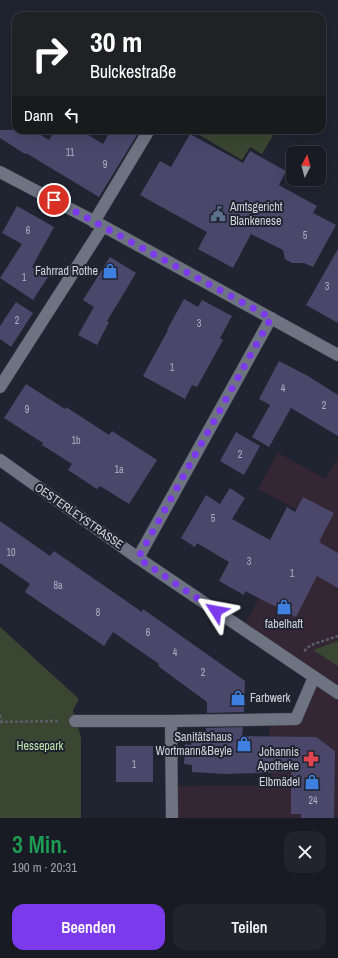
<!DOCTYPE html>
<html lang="de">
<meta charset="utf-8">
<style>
:root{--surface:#181b24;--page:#21242c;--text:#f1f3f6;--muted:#9fa1a6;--line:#363941;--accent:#7c3aed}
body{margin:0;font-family:"Archivo Narrow",sans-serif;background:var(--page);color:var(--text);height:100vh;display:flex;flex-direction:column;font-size:15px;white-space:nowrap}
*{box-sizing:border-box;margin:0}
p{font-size:13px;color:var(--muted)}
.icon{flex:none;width:22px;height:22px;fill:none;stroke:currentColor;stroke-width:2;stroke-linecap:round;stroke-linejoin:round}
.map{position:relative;height:818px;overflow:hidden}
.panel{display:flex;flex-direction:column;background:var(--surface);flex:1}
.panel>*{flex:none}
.hud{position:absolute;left:12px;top:12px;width:314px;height:122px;border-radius:12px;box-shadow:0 4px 16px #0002,0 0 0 1px var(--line);background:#202124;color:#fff;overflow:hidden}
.needle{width:26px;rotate:6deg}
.buttons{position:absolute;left:286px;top:146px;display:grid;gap:8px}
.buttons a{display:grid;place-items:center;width:40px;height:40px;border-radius:8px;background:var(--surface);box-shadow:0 4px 16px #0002,0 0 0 1px var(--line);font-size:20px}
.pin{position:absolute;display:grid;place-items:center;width:34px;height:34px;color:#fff;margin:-17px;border:2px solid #fff;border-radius:50%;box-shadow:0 1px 4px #0007}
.me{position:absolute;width:44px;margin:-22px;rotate:304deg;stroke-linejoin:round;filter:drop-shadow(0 0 3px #0008)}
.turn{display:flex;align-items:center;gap:14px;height:84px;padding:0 12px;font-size:18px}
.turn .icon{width:52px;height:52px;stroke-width:2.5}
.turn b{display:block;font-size:28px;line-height:34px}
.then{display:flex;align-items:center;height:38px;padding:0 12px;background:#0003;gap:8px;font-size:15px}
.round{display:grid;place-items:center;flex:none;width:42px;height:42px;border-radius:12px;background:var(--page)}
.overview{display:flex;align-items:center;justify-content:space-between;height:68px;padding:0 12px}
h1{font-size:24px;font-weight:600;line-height:30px;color:#1e9e55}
.action{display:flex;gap:8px;margin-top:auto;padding:8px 12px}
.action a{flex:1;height:46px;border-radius:12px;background:var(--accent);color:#fff;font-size:16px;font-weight:600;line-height:46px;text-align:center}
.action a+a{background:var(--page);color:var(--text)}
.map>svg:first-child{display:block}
.commercial{fill:#342633}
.green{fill:#394732}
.building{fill:#4b476b}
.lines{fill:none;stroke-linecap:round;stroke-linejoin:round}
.minor-casing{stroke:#3d404b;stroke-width:13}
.path{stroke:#595d68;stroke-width:2.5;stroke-dasharray:3 2;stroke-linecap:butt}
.minor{stroke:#6e7382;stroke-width:12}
.route{stroke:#7c3aed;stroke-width:7;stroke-dasharray:0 12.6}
.labels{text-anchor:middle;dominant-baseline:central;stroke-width:4;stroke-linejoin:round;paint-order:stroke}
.number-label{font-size:10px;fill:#afb0c0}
.poi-label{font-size:12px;fill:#d0d3dc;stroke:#202430;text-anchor:end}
.street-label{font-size:12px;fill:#d0d3dc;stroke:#202430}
.park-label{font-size:12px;fill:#bee5a9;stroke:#202430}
</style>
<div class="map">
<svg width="338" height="818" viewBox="0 0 338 818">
<rect width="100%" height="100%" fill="#202430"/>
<polygon class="commercial" points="278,453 326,479 338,457 338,818 172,818 172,786 271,785 269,720 296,719 314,677 242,629 305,514 258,489"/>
<g class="green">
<polygon points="191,130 276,130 262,154 250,147 242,160"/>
<polygon points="0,627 79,699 73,710 81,737 81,818 0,818"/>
<polygon points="338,641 338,666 313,650"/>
</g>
<g class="building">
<polygon points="0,130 32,130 49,140 55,130 80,130 103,144 111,130 140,130 99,197 26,153 25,154 0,138"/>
<polygon points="190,134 243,163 250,151 286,171 279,185 317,206 313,213 336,225 313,267 304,263 292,263 285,259 283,250 251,234 233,268 198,249 207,232 140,195 160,161 171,167"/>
<polygon points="17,206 54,227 32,267 48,277 33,300 0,278 22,244 2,233"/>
<polygon points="338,249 338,323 306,305"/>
<polygon points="110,257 136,273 107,321 109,322 97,345 78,335 94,307 83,300"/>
<polygon points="184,299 198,307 202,300 232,316 220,338 223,340 197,387 192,385 185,399 143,376 168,330 167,330"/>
<polygon points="16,302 33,313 11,347 0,339 0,326"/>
<polygon points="279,361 308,376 338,395 338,436 291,408 269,447 252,437 270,405 259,399"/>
<polygon points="26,384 65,409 66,407 109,435 112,431 157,460 129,504 100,486 97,489 68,470 72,464 42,445 43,443 4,418"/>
<polygon points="236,432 260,446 244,475 220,461"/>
<polygon points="230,488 245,498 232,519 270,540 287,507 295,512 303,497 334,513 319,542 338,553 338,588 317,576 296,617 245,591 244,595 219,581 229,562 197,543 195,547 181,538 206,495 220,504"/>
<polygon points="0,521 50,556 54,551 142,612 143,609 245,681 244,712 207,713 207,702 158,666 159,664 113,632 104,646 25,592 30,584 0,563"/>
<polygon points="243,727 242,736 316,737 335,751 334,818 301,818 301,814 291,814 291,772 225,774 192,772 192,765 184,764 185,744 191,745 192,737 206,737 206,728"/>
<rect x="116" y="746" width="37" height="36"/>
</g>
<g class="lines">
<g class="minor-casing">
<g id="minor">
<polyline points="0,172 103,226 338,355"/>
<polyline points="94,222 149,130"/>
<polyline points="0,387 103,226"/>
<polyline points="0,460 138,558 338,693"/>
<polyline points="138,558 271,318"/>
<polyline points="75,721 171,721 296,719 314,677"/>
<polyline points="171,721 172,818"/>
</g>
</g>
<g class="path">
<polyline points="304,651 311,645 338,636"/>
<polyline points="0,715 2,722"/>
<polyline points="0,722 58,721"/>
</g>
<use href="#minor" class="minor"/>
</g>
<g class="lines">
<polyline class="route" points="54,200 271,318 138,558 216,611"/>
</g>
<defs>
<g id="civic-bare" transform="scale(1.2)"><path d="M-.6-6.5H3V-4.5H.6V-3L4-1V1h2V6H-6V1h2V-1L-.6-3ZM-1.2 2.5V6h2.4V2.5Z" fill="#5c6f8a" stroke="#202430" stroke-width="2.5" paint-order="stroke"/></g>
<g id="shop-bare" transform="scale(1.2)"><path d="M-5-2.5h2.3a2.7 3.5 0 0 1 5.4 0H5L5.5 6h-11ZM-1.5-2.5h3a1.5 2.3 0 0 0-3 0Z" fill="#3f7fe0" stroke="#202430" stroke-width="2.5" paint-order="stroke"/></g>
<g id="pharmacy-bare" transform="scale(1.2)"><path d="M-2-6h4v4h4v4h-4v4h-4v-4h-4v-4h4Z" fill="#e0444e" stroke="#202430" stroke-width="2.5" paint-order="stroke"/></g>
</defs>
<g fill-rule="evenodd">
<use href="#civic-bare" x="218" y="214"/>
<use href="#shop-bare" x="110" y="271"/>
<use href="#shop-bare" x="284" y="607"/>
<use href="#shop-bare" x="238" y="698"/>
<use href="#shop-bare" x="244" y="744"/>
<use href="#pharmacy-bare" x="311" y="759"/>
<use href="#shop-bare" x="312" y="782"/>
</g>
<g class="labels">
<g class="number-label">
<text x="70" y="152">11</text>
<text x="105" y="164">9</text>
<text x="28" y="230">6</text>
<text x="305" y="235">5</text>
<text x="24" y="277">1</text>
<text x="327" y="286">3</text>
<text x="17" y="320">2</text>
<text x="199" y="323">3</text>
<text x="172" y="367">1</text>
<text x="283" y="388">4</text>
<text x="324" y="405">2</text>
<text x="27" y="409">9</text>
<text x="76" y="440">1b</text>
<text x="240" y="454">2</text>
<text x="119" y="469">1a</text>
<text x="213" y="518">5</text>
<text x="11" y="552">10</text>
<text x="249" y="561">3</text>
<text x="292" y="573">1</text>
<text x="58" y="585">8a</text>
<text x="98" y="612">8</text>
<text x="148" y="632">6</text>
<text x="175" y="652">4</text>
<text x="203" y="672">2</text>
<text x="134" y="764">1</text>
<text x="313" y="800">24</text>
</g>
<g class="poi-label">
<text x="230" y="207" text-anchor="start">Amtsgericht<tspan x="230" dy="14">Blankenese</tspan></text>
<text x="98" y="271">Fahrrad Rothe</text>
<text x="284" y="624" text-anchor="middle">fabelhaft</text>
<text x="250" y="698" text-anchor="start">Farbwerk</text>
<text x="232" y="737">Sanitätshaus<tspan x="232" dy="14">Wortmann&amp;Beyle</tspan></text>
<text x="299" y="752">Johannis<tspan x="299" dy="14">Apotheke</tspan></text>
<text x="300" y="782">Elbmädel</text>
</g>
<g class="street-label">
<text transform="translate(79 516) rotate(35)">OESTERLEYSTRASSE</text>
</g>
<g class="park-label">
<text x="40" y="746">Hessepark</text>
</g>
</g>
</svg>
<div class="buttons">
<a><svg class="needle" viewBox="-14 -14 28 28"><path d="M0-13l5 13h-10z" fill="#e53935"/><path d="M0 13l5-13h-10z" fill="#9fa1a6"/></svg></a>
</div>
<div class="pin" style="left:54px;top:200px;background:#d93025"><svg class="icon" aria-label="arrive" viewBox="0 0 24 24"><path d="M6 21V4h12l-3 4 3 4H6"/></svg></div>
<svg class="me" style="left:216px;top:611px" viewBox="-20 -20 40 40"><path d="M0-17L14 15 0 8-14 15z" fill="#7c3aed" stroke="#fff" stroke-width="4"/></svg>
<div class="hud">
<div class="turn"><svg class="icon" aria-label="right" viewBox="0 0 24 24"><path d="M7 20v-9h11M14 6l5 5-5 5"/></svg><div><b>30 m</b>Bulckestraße</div></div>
<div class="then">Dann<svg class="icon" aria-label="left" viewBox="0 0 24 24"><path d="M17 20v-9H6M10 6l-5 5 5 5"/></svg></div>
</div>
</div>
<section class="panel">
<div class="overview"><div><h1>3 Min.</h1><p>190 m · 20:31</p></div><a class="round"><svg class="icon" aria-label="close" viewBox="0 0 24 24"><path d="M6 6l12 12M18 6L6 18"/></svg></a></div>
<div class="action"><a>Beenden</a><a>Teilen</a></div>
</section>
